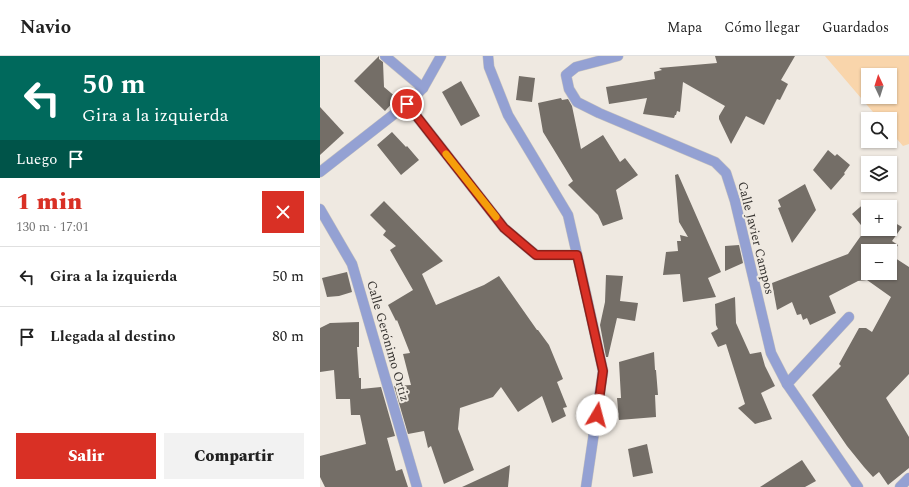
<!DOCTYPE html>
<html lang="es">
<meta charset="utf-8">
<style>
:root{--surface:#fff;--page:#f2f2f2;--text:#222;--muted:#767676;--line:#e0e0e0;--accent:#d93025}
body{margin:0;font-family:Spectral,serif;background:var(--page);color:var(--text);height:100vh;display:flex;flex-direction:column;font-size:15px;white-space:nowrap}
*{box-sizing:border-box;margin:0}
p{font-size:13px;color:var(--muted)}
.icon{flex:none;width:22px;height:22px;fill:none;stroke:currentColor;stroke-width:2;stroke-linecap:round;stroke-linejoin:round}
.map{position:relative;flex:1;overflow:hidden}
.details{display:flex;flex-direction:column;background:var(--surface);width:320px}
.details>*{flex:none}
.guide{background:#00695c;color:#fff;overflow:hidden}
.needle{width:26px;rotate:356deg}
.fabs{position:absolute;left:541px;top:12px;display:grid;gap:8px}
.fabs a{display:grid;place-items:center;width:36px;height:36px;border-radius:0px;background:var(--surface);box-shadow:0 1px 3px #0004;font-size:20px}
.pin{position:absolute;display:grid;place-items:center;width:34px;height:34px;color:#fff;margin:-17px;border:2px solid #fff;border-radius:50%;box-shadow:0 1px 4px #0007}
.me{position:absolute;width:44px;margin:-22px;rotate:8deg;stroke-linejoin:round;filter:drop-shadow(0 0 3px #0008)}
.turn{display:flex;align-items:center;gap:14px;height:84px;padding:0 16px;font-size:18px}
.turn .icon{width:52px;height:52px;stroke-width:2.5}
.turn b{display:block;font-size:28px;line-height:34px}
.then{display:flex;align-items:center;height:38px;padding:0 16px;background:#0003;gap:8px;font-size:15px}
.round{display:grid;place-items:center;flex:none;width:42px;height:42px;border-radius:0px;background:var(--page)}
.head{display:flex;align-items:center;justify-content:space-between;height:68px;padding:0 16px}
h1{font-size:24px;font-weight:800;line-height:30px;color:var(--accent)}
.action{display:flex;gap:8px;margin-top:auto;padding:8px 16px}
.action a{flex:1;height:46px;border-radius:0px;background:var(--accent);color:#fff;font-size:16px;font-weight:800;line-height:46px;text-align:center}
.action a+a{background:var(--page);color:var(--text)}
ul{padding:0;list-style:none}
li{display:flex;align-items:center;gap:12px;height:60px;padding:0 16px;border-top:1px solid var(--line)}
li div{flex:1}
li b{display:block;font-size:15px}
li em{font-style:normal}
header{display:flex;align-items:center;gap:24px;box-sizing:border-box;height:56px;padding:0 20px;background:var(--surface);border-bottom:1px solid var(--line)}
header strong{font-size:19px}
nav{display:flex;gap:22px;margin-inline-start:auto;font-size:14px}
main{display:flex;flex:1;min-height:0}
.map>svg:first-child{display:block}
.green{fill:#f9d5ab;fill-rule:evenodd}
.building{fill:#746e67;fill-rule:evenodd}
.lines{fill:none;stroke-linecap:round;stroke-linejoin:round}
.minor-casing{stroke:#cac5be;stroke-width:11}
.minor{stroke:#94a1d3;stroke-width:10}
.route-casing{stroke:#8d1f18;stroke-width:10}
.route{stroke:#d93025;stroke-width:7}
.slow{stroke:#f59e0b;stroke-width:7}
.labels{text-anchor:middle;dominant-baseline:central;stroke-width:4;stroke-linejoin:round;paint-order:stroke}
.street-label{font-size:13px;fill:#363330;stroke:#efe9e1}
</style>
<header>
<strong>Navio</strong>
<nav><a>Mapa</a><a>Cómo llegar</a><a>Guardados</a></nav>
</header>
<main>
<section class="details">
<div class="guide">
<div class="turn"><svg class="icon" aria-label="left" viewBox="0 0 24 24"><path d="M17 20v-9H6M10 6l-5 5 5 5"/></svg><div><b>50 m</b>Gira a la izquierda</div></div>
<div class="then">Luego<svg class="icon" aria-label="arrive" viewBox="0 0 24 24"><path d="M6 21V4h12l-3 4 3 4H6"/></svg></div>
</div>
<div class="head"><div><h1>1 min</h1><p>130 m · 17:01</p></div><a class="round" style="background:#d93025;color:#fff"><svg class="icon" aria-label="close" viewBox="0 0 24 24"><path d="M6 6l12 12M18 6L6 18"/></svg></a></div>
<ul>
<li><svg class="icon" aria-label="left" viewBox="0 0 24 24"><path d="M17 20v-9H6M10 6l-5 5 5 5"/></svg><div><b>Gira a la izquierda</b></div><em>50 m</em></li>
<li><svg class="icon" aria-label="arrive" viewBox="0 0 24 24"><path d="M6 21V4h12l-3 4 3 4H6"/></svg><div><b>Llegada al destino</b></div><em>80 m</em></li>
</ul>
<div class="action"><a>Salir</a><a>Compartir</a></div>
</section>
<div class="map">
<svg width="589" height="431" viewBox="0 0 589 431">
<rect width="100%" height="100%" fill="#efe9e1"/>
<path class="green" d="M 505,0 L 589,0 L 589,88 L 583,90 L 570,75 L 570,63 L 559,63 ZM 548,19 L 570,19 L 570,41 L 548,41 Z"/>
<g class="building">
<polygon points="59,0 59,3 63,6 64,31 77,42 65,55 34,25"/>
<polygon points="395,0 475,0 461,24 468,28 460,44 457,43 444,69 426,60 411,88 399,63 399,60 405,50 363,26 360,56 357,55 356,59 355,59 354,62 323,58 327,42 289,48 286,31 335,23 334,16 342,14 339,12 397,7"/>
<polygon points="199,20 215,22 212,46 196,44"/>
<polygon points="141,25 160,60 141,70 122,36"/>
<polygon points="241,42 242,44 248,43 252,50 261,93 283,79 300,106 305,102 318,119 296,134 303,163 283,170 278,159 248,129 253,125 223,76 218,47"/>
<polygon points="0,51 24,77 0,99"/>
<polygon points="72,76 86,91 87,90 99,104 81,119 57,89"/>
<polygon points="508,94 515,100 517,98 530,109 524,117 525,118 511,134 493,114"/>
<polygon points="358,118 401,216 388,222 396,241 363,246 360,218 343,219 346,196 358,195 357,185 361,185 360,179 368,181 359,166 355,119"/>
<polygon points="485,128 496,154 472,187 458,152 461,151 458,144"/>
<polygon points="64,145 123,205 102,218 116,249 164,229 179,220 217,274 218,274 229,289 243,323 237,326 247,351 243,352 246,360 232,367 222,340 198,356 181,331 173,341 140,352 138,373 154,414 124,428 111,390 108,392 104,375 88,378 74,330 91,329 83,298 90,297 77,264 76,265 68,249 93,234 70,194 76,190 63,179 66,175 50,159"/>
<path d="M 547,145 L 553,151 L 548,151 L 548,173 L 570,173 L 570,164 L 582,171 L 572,185 L 578,189 L 572,200 L 589,211 L 589,318 L 566,342 L 589,381 L 589,412 L 568,429 L 559,416 L 553,421 L 544,411 L 527,390 L 492,339 L 521,310 L 519,308 L 539,272 L 546,272 L 552,276 L 571,241 L 547,224 L 538,225 L 509,240 L 516,257 L 490,269 L 487,262 L 483,264 L 481,258 L 477,259 L 472,246 L 457,254 L 452,227 L 528,198 L 545,174 L 532,158 ZM 548,195 L 570,195 L 570,217 L 548,217 Z"/>
<polygon points="419,189 423,207 405,215 405,190"/>
<polygon points="27,216 32,236 19,240 7,241 2,222"/>
<polygon points="286,219 303,220 300,245 318,247 315,265 297,262 288,301 286,301 280,269 285,246"/>
<polygon points="415,241 416,267 430,298 441,296 445,310 455,330 441,337 452,363 435,368 418,352 425,348 406,288 398,291 391,277 398,273 396,269 395,248"/>
<polygon points="39,266 39,291 37,291 39,322 41,322 41,333 61,331 75,380 67,382 76,415 82,413 88,431 5,431 0,421 0,400 46,388 40,359 31,359 30,343 16,343 14,314 0,316 0,272 10,267"/>
<polygon points="334,296 335,314 336,314 338,339 335,339 336,361 299,364 297,342 301,342 299,306"/>
<polygon points="327,388 333,417 313,421 308,393"/>
<polygon points="482,404 496,425 485,431 440,431"/>
<polygon points="190,409 188,431 142,431"/>
</g>
<g class="lines">
<g class="minor-casing">
<g id="minor">
<polyline points="65,0 103,32"/>
<polyline points="168,0 169,11 188,59 248,159 266,238 283,315 266,431"/>
<polyline points="298,0 256,11 246,19 249,33 257,46 279,57 395,106 406,117 415,145 451,297 467,328 538,431"/>
<polyline points="87,48 184,172 216,199 257,199"/>
<polyline points="0,116 87,48 103,32 121,0"/>
<polyline points="0,153 32,208 97,431"/>
<polyline points="467,328 529,261"/>
<polyline points="580,431 589,422"/>
</g>
</g>
<use href="#minor" class="minor"/>
</g>
<g class="lines">
<g class="route-casing">
<polyline id="route" points="87,48 184,172 216,199 257,199 283,315 277,359"/>
</g>
<use href="#route" class="route"/>
<polyline class="slow" points="126,98 176,161"/>
</g>
<g class="labels">
<g class="street-label">
<text transform="translate(436 182) rotate(76)">Calle Javier Campos</text>
<text transform="translate(68 285) rotate(74)">Calle Gerónimo Ortiz</text>
</g>
</g>
</svg>
<div class="fabs">
<a><svg class="needle" viewBox="-14 -14 28 28"><path d="M0-13l5 13h-10z" fill="#e53935"/><path d="M0 13l5-13h-10z" fill="#767676"/></svg></a>
<a><svg class="icon" aria-label="search" viewBox="0 0 24 24"><circle cx="10" cy="10" r="6"/><path d="M15 15l6 6"/></svg></a>
<a><svg class="icon" aria-label="layers" viewBox="0 0 24 24"><path d="M12 4l9 5-9 5-9-5zM3 14l9 5 9-5"/></svg></a>
<a>+</a>
<a>−</a>
</div>
<div class="pin" style="left:87px;top:48px;background:#d93025"><svg class="icon" aria-label="arrive" viewBox="0 0 24 24"><path d="M6 21V4h12l-3 4 3 4H6"/></svg></div>
<svg class="me" style="left:277px;top:359px" viewBox="-20 -20 40 40"><circle r="19" fill="#fff"/><path d="M0-13L10 11 0 6-10 11z" fill="#d93025"/></svg>
</div>
</main>
